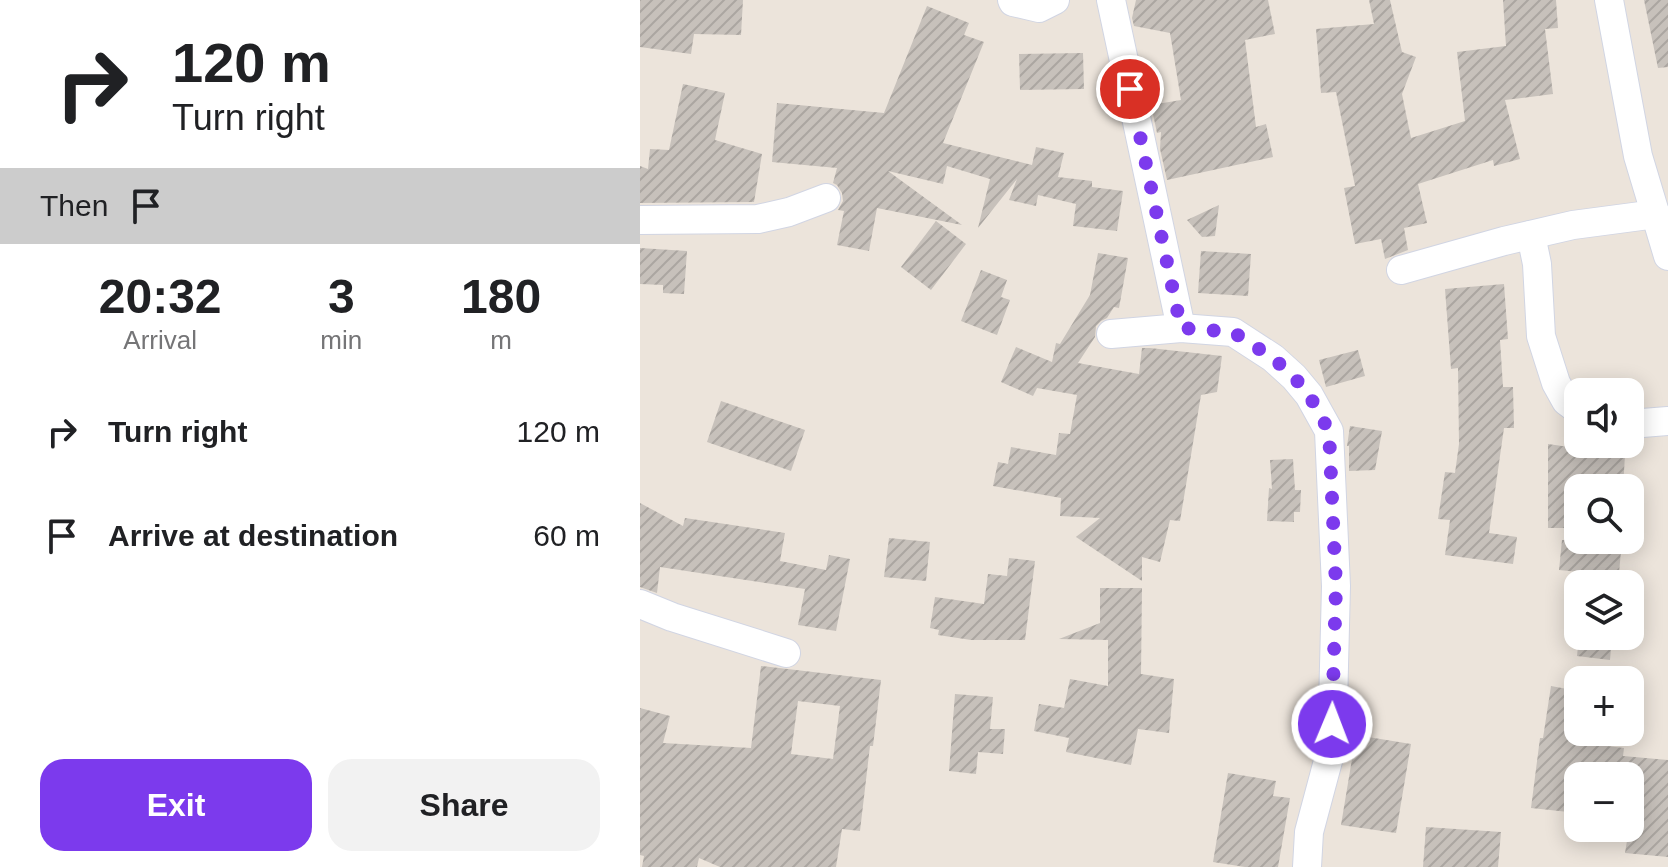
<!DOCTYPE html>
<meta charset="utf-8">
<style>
:root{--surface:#fff;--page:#f2f2f2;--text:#202124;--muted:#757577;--accent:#7c3aed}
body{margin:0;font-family:Arial,sans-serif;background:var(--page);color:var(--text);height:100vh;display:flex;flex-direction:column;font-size:30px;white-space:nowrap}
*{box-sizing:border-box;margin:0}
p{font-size:26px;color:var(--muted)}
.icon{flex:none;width:44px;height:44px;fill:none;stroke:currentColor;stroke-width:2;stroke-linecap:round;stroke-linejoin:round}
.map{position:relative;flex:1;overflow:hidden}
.side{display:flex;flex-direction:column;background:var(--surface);width:640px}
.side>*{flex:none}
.top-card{background:#fff;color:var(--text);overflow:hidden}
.buttons{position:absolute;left:924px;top:378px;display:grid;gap:16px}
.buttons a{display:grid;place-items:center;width:80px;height:80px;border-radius:16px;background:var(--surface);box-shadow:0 4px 20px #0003;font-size:40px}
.pin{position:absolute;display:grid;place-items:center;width:68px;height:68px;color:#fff;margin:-34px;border:4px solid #fff;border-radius:50%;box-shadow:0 2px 8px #0007}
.me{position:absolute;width:88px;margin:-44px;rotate:1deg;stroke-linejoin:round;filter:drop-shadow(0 0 6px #0008)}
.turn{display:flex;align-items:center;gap:28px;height:168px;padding:0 40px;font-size:36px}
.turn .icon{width:104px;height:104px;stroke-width:2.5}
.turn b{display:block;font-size:56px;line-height:68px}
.then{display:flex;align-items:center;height:76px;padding:0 40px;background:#0003;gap:16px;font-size:30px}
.eta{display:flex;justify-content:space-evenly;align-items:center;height:136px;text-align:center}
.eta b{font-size:48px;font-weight:600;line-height:56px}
.action{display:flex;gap:16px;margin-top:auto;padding:16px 40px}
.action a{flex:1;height:92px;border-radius:24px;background:var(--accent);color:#fff;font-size:32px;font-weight:600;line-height:92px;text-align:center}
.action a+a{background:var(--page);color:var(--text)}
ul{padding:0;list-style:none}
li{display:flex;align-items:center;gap:24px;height:104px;padding:0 40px}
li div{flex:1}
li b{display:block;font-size:30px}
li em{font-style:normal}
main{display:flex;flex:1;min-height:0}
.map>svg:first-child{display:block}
.building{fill:url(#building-hatch);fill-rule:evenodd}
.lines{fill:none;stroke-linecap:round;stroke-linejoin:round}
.minor-casing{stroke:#d1d5e3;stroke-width:30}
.minor{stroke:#fff;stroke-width:28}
.route{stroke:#7c3aed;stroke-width:14;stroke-dasharray:0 25.2}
</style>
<main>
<section class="side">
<div class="top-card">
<div class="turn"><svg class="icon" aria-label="right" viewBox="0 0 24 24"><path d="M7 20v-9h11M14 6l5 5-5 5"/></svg><div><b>120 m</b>Turn right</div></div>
<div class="then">Then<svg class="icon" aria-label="arrive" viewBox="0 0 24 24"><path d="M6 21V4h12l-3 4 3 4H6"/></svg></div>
</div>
<div class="eta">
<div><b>20:32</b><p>Arrival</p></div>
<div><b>3</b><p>min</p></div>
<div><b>180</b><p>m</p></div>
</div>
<ul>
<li><svg class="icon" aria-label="right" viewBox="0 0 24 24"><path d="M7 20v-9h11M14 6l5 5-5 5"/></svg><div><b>Turn right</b></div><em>120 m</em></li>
<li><svg class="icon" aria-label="arrive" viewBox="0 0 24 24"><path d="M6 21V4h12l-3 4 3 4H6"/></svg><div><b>Arrive at destination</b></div><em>60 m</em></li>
</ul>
<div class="action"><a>Exit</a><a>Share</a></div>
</section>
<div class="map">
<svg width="1028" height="867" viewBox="0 0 1028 867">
<defs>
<pattern id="building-hatch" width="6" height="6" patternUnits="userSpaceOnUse" patternTransform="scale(2)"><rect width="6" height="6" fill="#c7c1bb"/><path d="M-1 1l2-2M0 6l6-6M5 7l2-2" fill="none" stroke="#aba6a1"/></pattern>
</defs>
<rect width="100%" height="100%" fill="#ece4db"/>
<g class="building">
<polygon points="0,0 103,0 101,35 54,34 51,54 0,47"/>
<polygon points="496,0 628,0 635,34 605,40 616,127 626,124 633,157 527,180 520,149 521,132 517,133 511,105 541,100 530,33 494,26 492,18"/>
<polygon points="729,0 750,0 762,52 776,57 762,94 771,138 825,121 817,52 866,46 863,0 916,0 918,28 905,29 913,94 865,100 880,159 854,166 853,160 778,184 787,223 764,228 768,250 745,259 741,239 715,244 704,188 715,186 696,92 681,93 676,29 734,24"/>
<polygon points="1004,0 1028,0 1028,67 1018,68"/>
<polygon points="287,6 329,23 324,35 344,42 303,143 392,165 396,147 424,153 418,177 452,181 452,187 483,191 477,231 433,226 436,204 398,195 396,206 369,200 377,179 338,228 350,179 307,166 303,184 248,171 322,225 237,208 229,251 197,245 204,211 198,210 203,201 202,193 197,185 193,183 197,168 132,162 137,103 244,113"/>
<polygon points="443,53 444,89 380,90 379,54"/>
<polygon points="43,84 85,93 75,140 122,154 114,202 0,203 0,166 8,169 10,149 29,150"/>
<polygon points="579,205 575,236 562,237 547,220"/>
<polygon points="296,221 326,244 291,290 261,267"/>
<polygon points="0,248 47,251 44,294 23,293 23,285 0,284"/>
<polygon points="561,251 611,254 608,296 558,293"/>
<polygon points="458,253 488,258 479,308 474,307 467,318 461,321 456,326 455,337 438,363 499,374 502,348 510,348 582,356 577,392 561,395 540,521 530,520 520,562 502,557 502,581 436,537 460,518 420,516 421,498 353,486 358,462 368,464 371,447 416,455 419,433 430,434 437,395 397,388 393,396 361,382 376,347 412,362 416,343 420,344 450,295"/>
<polygon points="341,270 367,280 361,297 370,300 357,335 321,321"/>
<polygon points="864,284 868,339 860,340 863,387 873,387 874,428 864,428 849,533 877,537 873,564 805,555 810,520 798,519 805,472 815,473 819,444 818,368 811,369 805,289"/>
<polygon points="718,350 725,376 686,387 679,360"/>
<polygon points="81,401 165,430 151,471 67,442"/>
<polygon points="710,426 742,431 735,470 709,471 709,446 707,446"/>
<polygon points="908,444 985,455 983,488 938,488 938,528 908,528"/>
<polygon points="653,459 655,490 661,490 660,512 654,512 654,522 627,521 629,488 632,489 630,460"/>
<polygon points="0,503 43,526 45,518 145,533 140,561 186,570 189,555 210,559 196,631 158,625 165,589 20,567 17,593 0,587"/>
<polygon points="249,538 290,542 286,581 244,577"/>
<polygon points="922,540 982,540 978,584 938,584 939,572 919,570"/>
<polygon points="369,558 395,561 385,640 331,640 298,635 299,630 290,628 295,597 344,604 348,574 367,576"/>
<polygon points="460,588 502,588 501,674 534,679 529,733 498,729 491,765 426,752 429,738 394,731 399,704 424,708 430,679 468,686 468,640 419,639 460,623"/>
<polygon points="939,636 972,636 970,660 937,656"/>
<path d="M 121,666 L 241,680 L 233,746 L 230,746 L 220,831 L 202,829 L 196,867 L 80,867 L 59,858 L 57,867 L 2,867 L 4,856 L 0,855 L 0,708 L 30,716 L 23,743 L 111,748 ZM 158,701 L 200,706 L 193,759 L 151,754 Z"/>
<polygon points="911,686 938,691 938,720 934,742 984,748 983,756 1028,760 1028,857 985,853 990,822 998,819 1002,776 938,776 938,813 891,808 900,738 903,738"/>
<polygon points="315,694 353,697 350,729 365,729 363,754 338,752 336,774 309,771"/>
<polygon points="716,735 771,744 756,833 701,825"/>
<polygon points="588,773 636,781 633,796 650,798 638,867 605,867 573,862"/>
<polygon points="786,827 861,832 858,867 783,867"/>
</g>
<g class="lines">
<g class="minor-casing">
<g id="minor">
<polyline points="372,0 373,2 399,8 415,0"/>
<polyline points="471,0 541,328"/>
<polyline points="969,0 998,156 1028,256"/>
<polyline points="0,220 118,219 149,212 186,198"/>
<polyline points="891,235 897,264 901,336 916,383 926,401 938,410"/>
<polyline points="761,270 864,241 933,225 1016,214"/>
<polyline points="471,334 541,328 593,332 633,358 654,377 669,395 689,431 696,586 692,746 669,832 667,867"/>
<polyline points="990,424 1028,421"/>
<polyline points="0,604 32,617 146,653"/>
</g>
</g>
<use href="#minor" class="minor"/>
</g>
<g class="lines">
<polyline class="route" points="490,89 541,328 593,332 633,358 654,377 669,395 689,431 696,586 692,724"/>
</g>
</svg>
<div class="buttons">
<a><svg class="icon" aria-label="sound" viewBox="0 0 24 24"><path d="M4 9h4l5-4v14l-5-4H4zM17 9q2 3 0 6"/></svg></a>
<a><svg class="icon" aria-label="search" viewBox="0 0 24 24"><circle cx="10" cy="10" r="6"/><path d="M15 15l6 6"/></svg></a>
<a><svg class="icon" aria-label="layers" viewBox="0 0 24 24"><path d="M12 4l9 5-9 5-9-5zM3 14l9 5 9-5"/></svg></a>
<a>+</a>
<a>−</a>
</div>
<div class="pin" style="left:490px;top:89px;background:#d93025"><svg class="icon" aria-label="arrive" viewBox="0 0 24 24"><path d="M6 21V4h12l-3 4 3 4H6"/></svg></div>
<svg class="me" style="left:692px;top:724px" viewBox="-20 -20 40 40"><circle r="17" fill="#7c3aed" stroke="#fff" stroke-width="3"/><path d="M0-11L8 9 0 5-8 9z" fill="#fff"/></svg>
</div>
</main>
